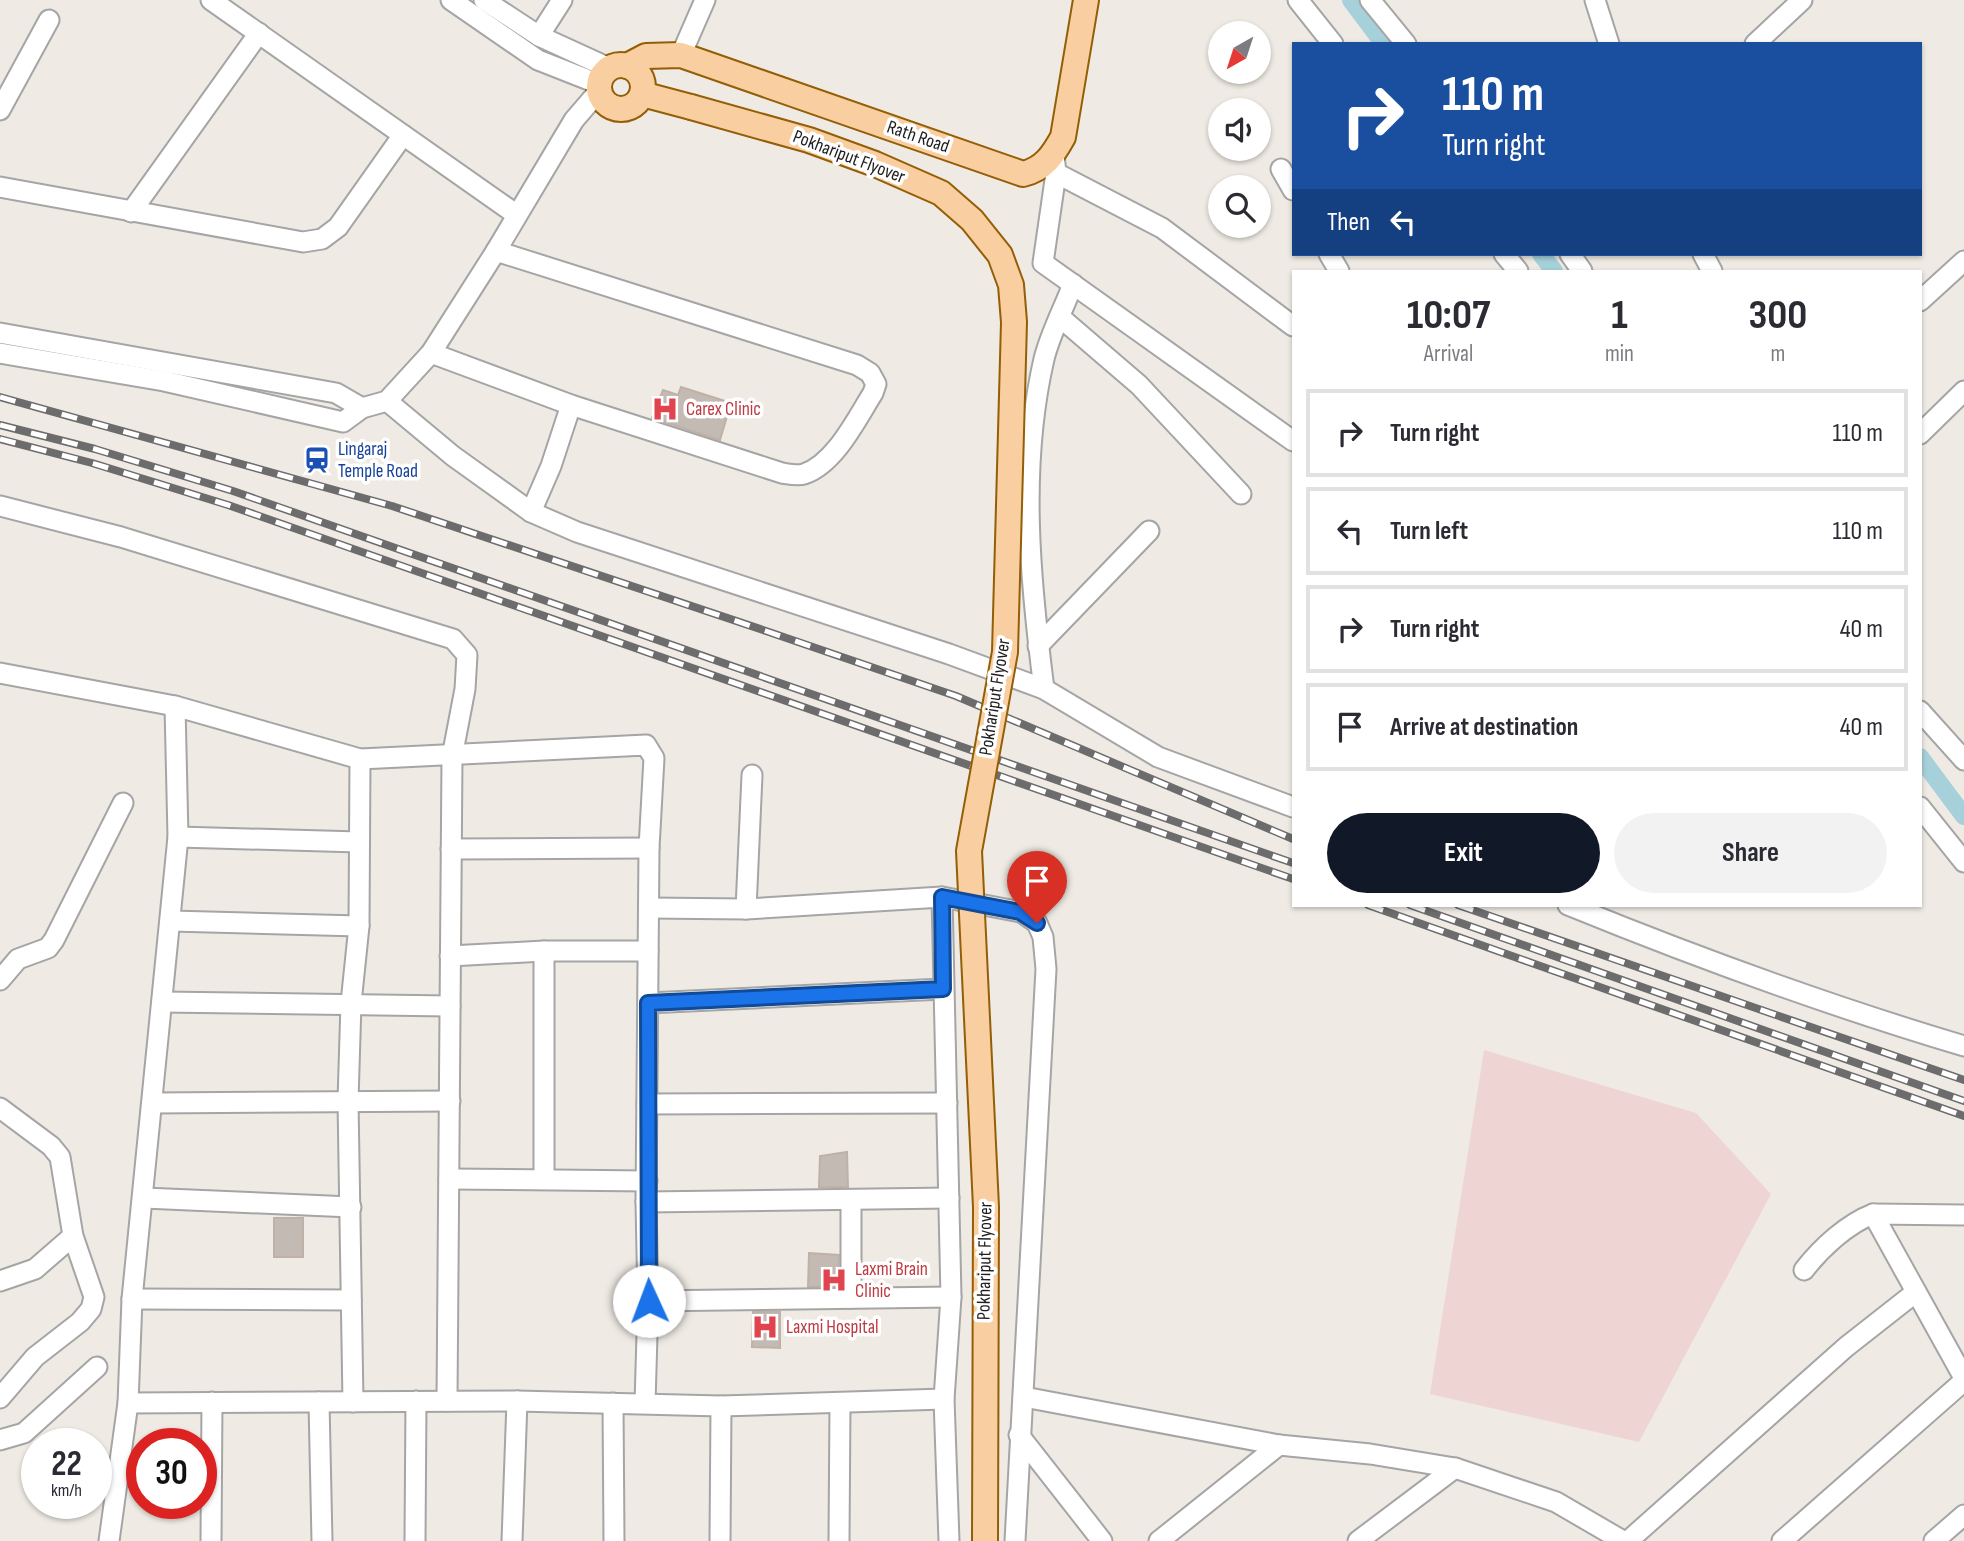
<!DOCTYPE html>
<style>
:root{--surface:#fff;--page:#f2f2f3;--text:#2b2b33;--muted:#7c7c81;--line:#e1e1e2;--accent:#111827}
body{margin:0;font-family:"Sofia Sans Condensed",sans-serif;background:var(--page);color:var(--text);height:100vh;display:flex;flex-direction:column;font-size:26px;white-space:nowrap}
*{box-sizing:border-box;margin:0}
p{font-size:23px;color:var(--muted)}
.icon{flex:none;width:38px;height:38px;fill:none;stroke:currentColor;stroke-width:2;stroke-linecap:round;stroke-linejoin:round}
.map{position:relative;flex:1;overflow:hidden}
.details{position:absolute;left:1292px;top:270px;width:630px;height:637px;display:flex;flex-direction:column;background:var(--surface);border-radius:0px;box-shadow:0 2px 5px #0004}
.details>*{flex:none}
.guide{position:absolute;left:1292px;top:42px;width:630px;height:214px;border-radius:0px;box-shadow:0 2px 5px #0004;background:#1a4fa0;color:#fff;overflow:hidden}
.needle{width:46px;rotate:219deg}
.tools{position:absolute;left:1208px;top:21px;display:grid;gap:14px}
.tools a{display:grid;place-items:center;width:63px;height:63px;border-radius:50%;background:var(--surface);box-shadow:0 2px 5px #0004;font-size:35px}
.speed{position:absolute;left:21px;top:1428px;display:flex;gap:14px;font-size:35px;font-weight:700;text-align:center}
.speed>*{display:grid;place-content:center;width:91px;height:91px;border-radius:50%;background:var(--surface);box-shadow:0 2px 5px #0004;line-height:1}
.speed small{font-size:18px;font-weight:400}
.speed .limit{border:10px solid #d22;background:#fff;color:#111}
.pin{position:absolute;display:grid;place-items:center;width:60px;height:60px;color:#fff;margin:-72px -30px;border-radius:50% 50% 50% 0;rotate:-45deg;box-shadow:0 0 7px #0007}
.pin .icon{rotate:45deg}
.me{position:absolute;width:77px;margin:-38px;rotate:358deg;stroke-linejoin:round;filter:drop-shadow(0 0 5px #0008)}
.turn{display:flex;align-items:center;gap:24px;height:147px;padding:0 35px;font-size:32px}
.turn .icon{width:91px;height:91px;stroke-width:2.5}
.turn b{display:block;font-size:49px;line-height:60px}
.then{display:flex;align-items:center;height:66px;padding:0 35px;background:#0003;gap:14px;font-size:26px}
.eta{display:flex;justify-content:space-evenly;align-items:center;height:119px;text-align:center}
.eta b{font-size:42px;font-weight:700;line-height:49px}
.cta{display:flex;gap:14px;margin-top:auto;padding:14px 35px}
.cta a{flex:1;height:80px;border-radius:42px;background:var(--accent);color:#fff;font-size:28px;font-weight:700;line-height:80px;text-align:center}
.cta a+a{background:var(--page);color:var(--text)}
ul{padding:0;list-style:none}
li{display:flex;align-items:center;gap:21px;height:88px;margin:0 14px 10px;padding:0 21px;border:4px solid var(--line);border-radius:0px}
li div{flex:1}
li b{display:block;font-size:26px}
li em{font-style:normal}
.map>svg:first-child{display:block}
.commercial{fill:#efd4d4}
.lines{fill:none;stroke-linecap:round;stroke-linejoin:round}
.canal{stroke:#a6d1db;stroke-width:18}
.building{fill:#c3bab4;stroke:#c0b1a7;stroke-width:2}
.minor-casing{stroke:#a5a5a5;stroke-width:23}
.major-casing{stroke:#935e05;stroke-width:28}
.minor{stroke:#fff;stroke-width:19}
.major{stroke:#f9cea0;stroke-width:24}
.rail-casing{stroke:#6c6c6c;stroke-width:8}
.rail{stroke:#fff;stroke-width:5;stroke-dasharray:16;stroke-linecap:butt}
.major-bridge-casing{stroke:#935e05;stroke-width:28;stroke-linecap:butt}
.major-bridge{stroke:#f9cea0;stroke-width:24}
.route-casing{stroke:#114b97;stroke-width:18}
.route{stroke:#1a73e8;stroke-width:12}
.labels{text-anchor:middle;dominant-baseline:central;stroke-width:7;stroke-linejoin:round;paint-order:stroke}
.street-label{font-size:19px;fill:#1e1e1e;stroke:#fff}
.health-label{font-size:19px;fill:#be3a42;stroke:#fff;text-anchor:start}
.transit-label{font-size:19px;fill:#164399;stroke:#fff;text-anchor:start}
</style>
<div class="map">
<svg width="1964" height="1541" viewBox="0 0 1964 1541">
<rect width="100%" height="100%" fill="#efebe4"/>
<polygon class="commercial" points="1484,1050 1696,1113 1771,1194 1639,1442 1430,1394"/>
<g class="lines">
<g class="canal">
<polyline points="1351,0 1384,44"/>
<polyline points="1541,254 1554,271"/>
<polyline points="1920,757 1964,816"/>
</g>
</g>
<g class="building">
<polygon points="681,387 731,403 720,440 652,418 663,390 678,395"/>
<polygon points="847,1152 848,1187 819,1187 820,1156"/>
<rect x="274" y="1218" width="29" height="39"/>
<polygon points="809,1253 839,1255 838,1286 808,1287"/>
<polygon points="753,1312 780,1312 780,1348 752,1347"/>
</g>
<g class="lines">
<g class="minor-casing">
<g id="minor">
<polyline points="211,0 517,215"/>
<polyline points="451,0 538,60 599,84"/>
<polyline points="484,0 539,36 609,68"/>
<polyline points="1298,0 1333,44"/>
<polyline points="1370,0 1406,44"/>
<polyline points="1595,0 1609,44"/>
<polyline points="539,36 562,0"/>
<polyline points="1755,44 1802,0"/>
<polyline points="681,55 705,0"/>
<polyline points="0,110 49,20"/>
<polyline points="1054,155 1056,173 1043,263 1293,441"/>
<polyline points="1281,169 1293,190"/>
<polyline points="1056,173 1162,228 1293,326"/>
<polyline points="0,187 303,242 322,239 338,227 403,135"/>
<polyline points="131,212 259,33"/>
<polyline points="1329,254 1339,271"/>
<polyline points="1504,254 1518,271"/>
<polyline points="1570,254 1582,271"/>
<polyline points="1703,254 1712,271"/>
<polyline points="1920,301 1964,261"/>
<polyline points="1061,318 1139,385 1241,494"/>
<polyline points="0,333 336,393 362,408"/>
<polyline points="0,353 164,381 343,422 362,408 387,401 431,353 496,251 574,120 599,91"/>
<path d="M 431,353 L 571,405 L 782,473 C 789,474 798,476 804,474 C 835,464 857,418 873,393 L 876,384 L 870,373 L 857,365 L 496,251"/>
<polyline points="387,401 453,456 531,512 577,532 949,654 1044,689 1158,757 1293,807"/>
<polyline points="1920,434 1964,391"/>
<polyline points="0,506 121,537 453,639 467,655 465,689 452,757 447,1401"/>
<polyline points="531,512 551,466 571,405"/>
<polyline points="1038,646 1149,531"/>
<polyline points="0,673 175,706 360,759 646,745 654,758 649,848 646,1202 648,1301 645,1403"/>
<path d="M 1044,689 C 1030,580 1019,467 1044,359 C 1050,334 1064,308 1073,284"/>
<polyline points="1920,711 1964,760"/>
<polyline points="1920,807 1964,862"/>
<polyline points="178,837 359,842"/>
<polyline points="451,849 649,848"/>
<polyline points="942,897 951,1297 944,1399 949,1541"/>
<path d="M 1568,905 C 1698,958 1830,1006 1964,1046"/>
<polyline points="649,908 746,909 942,897 1021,912 1037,923 1043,937 1046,969 1015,1541"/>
<polyline points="746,909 752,775"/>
<polyline points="171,921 359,926"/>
<polyline points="544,951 544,1179"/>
<polyline points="450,956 544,951 648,951"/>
<polyline points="0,980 18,959 48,948 54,940 123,803"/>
<polyline points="162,1002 450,1006"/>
<polyline points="648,1003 943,989"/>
<polyline points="153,1103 450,1101"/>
<polyline points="647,1104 947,1103"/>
<polyline points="0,1108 51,1146 60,1157 73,1236 94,1297 91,1309 80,1322 35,1357 0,1398"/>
<polyline points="449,1179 647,1181"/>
<polyline points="144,1198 351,1207"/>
<polyline points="851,1200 851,1298"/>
<polyline points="646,1202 949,1198"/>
<polyline points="1873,1214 1964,1378"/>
<path d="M 1804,1270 C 1821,1248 1847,1224 1873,1214 L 1964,1215"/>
<polyline points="0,1281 35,1269 73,1236"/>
<polyline points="132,1299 351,1300"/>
<polyline points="648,1301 951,1297"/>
<polyline points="1024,1397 1279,1445 1370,1454 1455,1468 1556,1502 1623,1541"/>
<polyline points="319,1402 322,1541"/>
<polyline points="353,1402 348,1101 351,1003 359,926 360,759"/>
<polyline points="128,1403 517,1401 721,1406 944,1399"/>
<polyline points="613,1403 614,1541"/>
<polyline points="1019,1435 1102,1541"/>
<polyline points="0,1440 24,1433 97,1367"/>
<polyline points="109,1541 128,1403 132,1299 178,837 175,706"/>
<polyline points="211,1541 212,1402"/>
<polyline points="415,1541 416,1401"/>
<polyline points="512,1541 517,1401"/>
<polyline points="720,1541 721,1406"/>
<polyline points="839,1541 840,1404"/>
<polyline points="1159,1541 1279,1445"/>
<polyline points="1358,1541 1455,1468"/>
<polyline points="1628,1541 1846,1347 1916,1292"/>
<polyline points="1782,1541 1964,1381"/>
<polyline points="1934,1541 1964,1515"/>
</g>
</g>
<g class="major-casing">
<g id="major">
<circle cx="621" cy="87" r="22"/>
<path d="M 627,66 L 646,56 L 681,55 L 1023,174 C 1044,169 1053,155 1063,137 L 1086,0"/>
<polyline points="642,94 691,107"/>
</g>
</g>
<use href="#minor" class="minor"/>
<use href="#major" class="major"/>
<g class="rail-casing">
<g id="rail">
<polyline points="0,397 392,506 766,631 956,696 1293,839"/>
<polyline points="0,425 95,449 233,491 1293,863"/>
<polyline points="0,439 92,463 228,505 1293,879"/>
<polyline points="1368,905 1964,1116"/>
<polyline points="1410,905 1964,1101"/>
<polyline points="1458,905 1964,1080"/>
</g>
</g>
<use href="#rail" class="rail"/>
<g class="major-bridge-casing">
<polyline id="major-bridge" points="691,107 809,140 875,164 941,193 972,220 1000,255 1011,285 1014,322 1005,652 969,851 986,1207 985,1541"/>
</g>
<use href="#major-bridge" class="major-bridge"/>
</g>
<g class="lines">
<g class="route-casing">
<polyline id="route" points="649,1301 648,1003 943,989 942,897 1020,912 1037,923"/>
</g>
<use href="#route" class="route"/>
</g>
<defs>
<g id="hospital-bare" transform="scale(2.1)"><path d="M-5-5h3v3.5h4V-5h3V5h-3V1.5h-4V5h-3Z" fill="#e0444e" stroke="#fff" stroke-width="2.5" paint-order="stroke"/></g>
<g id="station-bare" transform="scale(2.1)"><path d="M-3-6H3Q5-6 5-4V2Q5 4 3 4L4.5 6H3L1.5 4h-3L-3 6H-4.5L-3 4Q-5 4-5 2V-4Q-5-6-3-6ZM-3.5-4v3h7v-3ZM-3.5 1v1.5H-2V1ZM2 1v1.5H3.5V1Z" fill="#1a4fb4" stroke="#fff" stroke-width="2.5" paint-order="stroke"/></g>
</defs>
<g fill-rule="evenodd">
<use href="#hospital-bare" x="665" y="409"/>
<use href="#station-bare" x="317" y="460"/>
<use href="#hospital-bare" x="834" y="1280"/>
<use href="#hospital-bare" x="765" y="1327"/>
</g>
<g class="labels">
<g class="street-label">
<text transform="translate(918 137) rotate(19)">Rath Road</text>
<text transform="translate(849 157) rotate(21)">Pokhariput Flyover</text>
<text transform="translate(995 697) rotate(-81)">Pokhariput Flyover</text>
<text transform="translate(985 1261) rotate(-89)">Pokhariput Flyover</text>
</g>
<g class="health-label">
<text x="686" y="409">Carex Clinic</text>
<text x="855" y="1269">Laxmi Brain<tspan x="855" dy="22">Clinic</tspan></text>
<text x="786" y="1327">Laxmi Hospital</text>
</g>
<g class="transit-label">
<text x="338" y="449">Lingaraj<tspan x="338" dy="22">Temple Road</tspan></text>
</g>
</g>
</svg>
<div class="tools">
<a><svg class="needle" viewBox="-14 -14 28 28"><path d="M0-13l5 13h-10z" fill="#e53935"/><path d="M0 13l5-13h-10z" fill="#7c7c81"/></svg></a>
<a><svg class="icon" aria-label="sound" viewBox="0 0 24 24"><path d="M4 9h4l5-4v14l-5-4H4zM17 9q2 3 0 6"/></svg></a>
<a><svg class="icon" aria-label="search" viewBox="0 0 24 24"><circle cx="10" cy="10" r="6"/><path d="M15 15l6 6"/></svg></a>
</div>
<div class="speed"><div>22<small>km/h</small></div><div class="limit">30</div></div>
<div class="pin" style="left:1037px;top:923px;background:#d93025"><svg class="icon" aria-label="arrive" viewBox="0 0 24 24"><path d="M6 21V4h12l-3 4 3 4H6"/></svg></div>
<svg class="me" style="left:649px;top:1301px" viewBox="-20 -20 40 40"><circle r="19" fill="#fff"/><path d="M0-13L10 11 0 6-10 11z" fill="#1a73e8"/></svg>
<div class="guide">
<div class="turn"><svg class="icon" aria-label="right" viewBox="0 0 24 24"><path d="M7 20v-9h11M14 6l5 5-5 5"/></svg><div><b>110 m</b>Turn right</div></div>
<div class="then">Then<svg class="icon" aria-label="left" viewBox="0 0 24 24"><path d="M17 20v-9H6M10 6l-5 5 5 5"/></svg></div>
</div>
<section class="details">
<div class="eta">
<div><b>10:07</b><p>Arrival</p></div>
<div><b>1</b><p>min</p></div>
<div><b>300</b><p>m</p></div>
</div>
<ul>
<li><svg class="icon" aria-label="right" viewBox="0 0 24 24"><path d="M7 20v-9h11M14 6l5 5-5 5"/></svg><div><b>Turn right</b></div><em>110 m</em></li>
<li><svg class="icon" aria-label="left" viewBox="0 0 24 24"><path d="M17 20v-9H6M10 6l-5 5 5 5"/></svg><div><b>Turn left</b></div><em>110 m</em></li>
<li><svg class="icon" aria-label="right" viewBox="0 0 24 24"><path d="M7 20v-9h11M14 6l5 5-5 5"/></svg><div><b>Turn right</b></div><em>40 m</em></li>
<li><svg class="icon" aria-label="arrive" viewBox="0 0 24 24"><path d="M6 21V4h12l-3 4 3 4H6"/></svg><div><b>Arrive at destination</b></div><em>40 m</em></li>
</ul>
<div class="cta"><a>Exit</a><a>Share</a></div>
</section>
</div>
